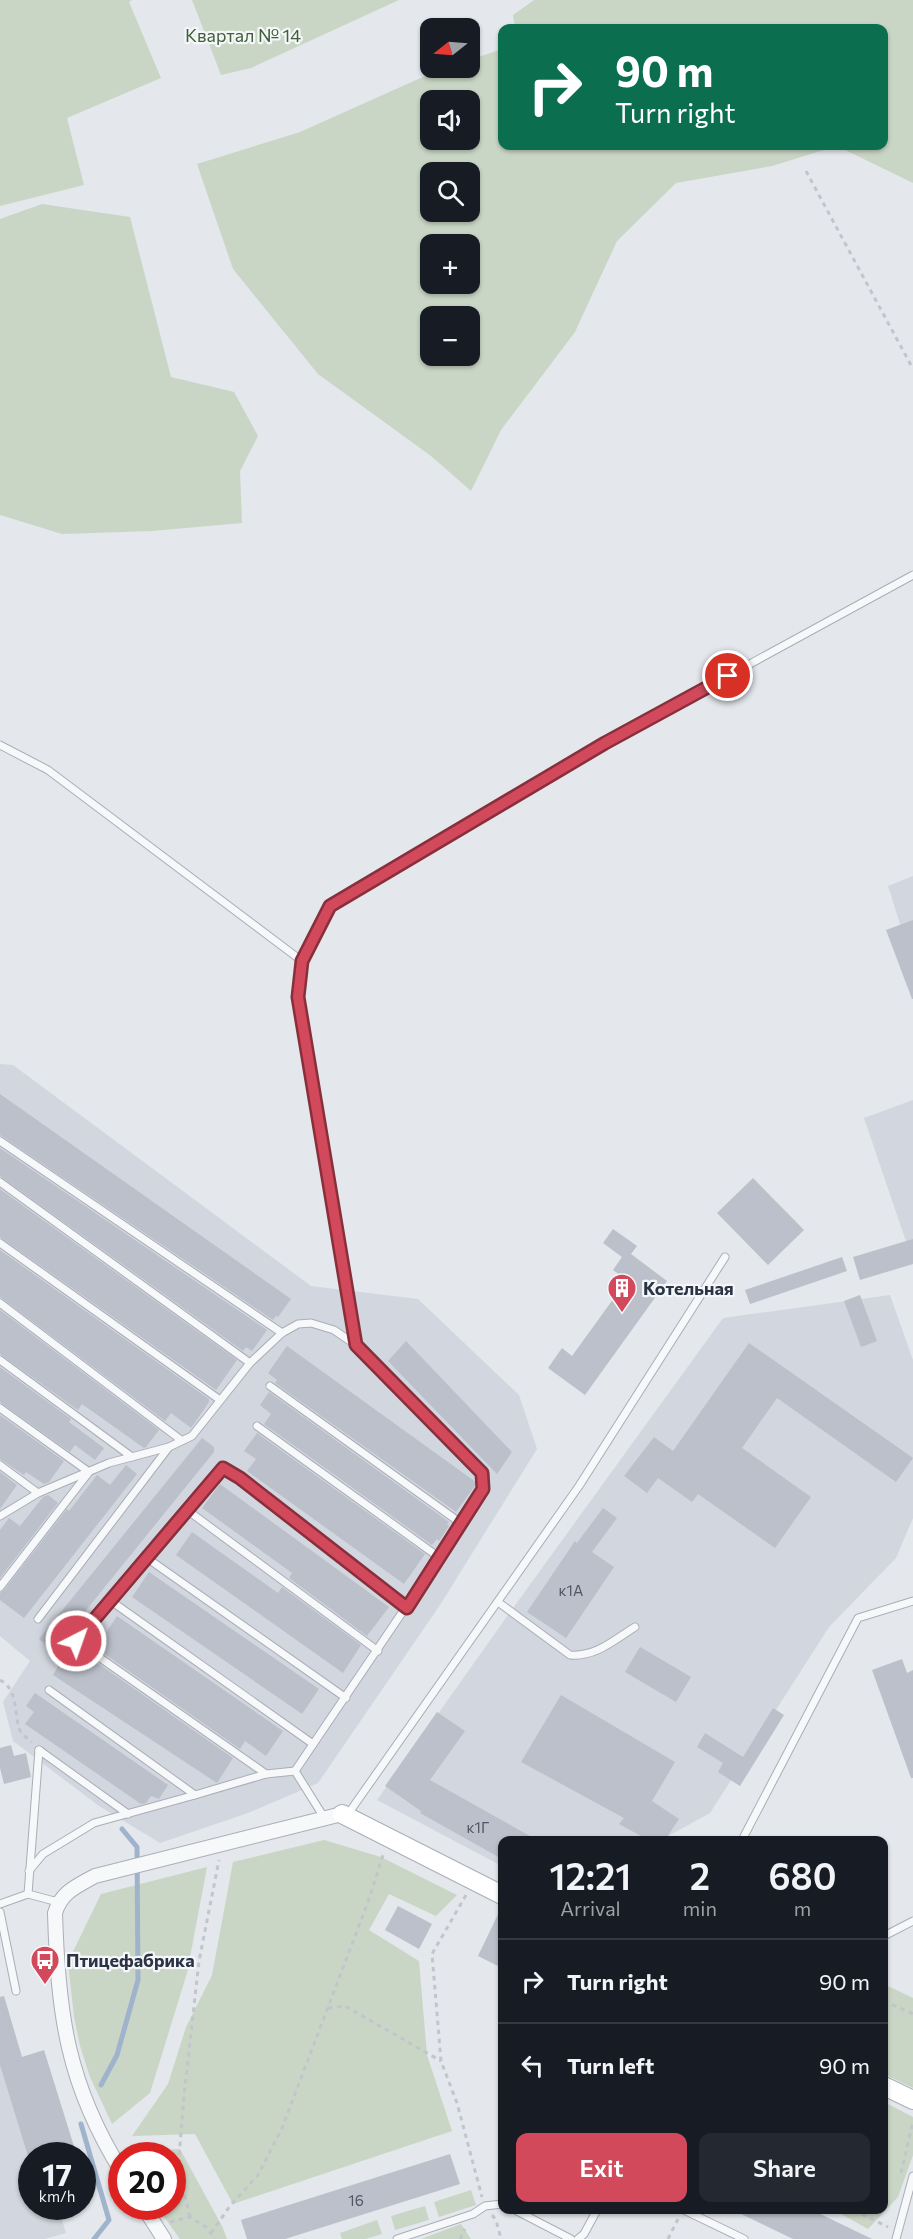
<!DOCTYPE html>
<meta charset="utf-8">
<style>
:root{--surface:#171b24;--page:#242831;--text:#f1f3f6;--muted:#9ea1a6;--line:#363941;--accent:#d1495b}
body{margin:0;font-family:Commissioner,sans-serif;background:var(--page);color:var(--text);height:100vh;display:flex;flex-direction:column;font-size:22px;white-space:nowrap}
*{box-sizing:border-box;margin:0}
p{font-size:20px;color:var(--muted)}
.icon{flex:none;width:33px;height:33px;fill:none;stroke:currentColor;stroke-width:2;stroke-linecap:round;stroke-linejoin:round}
.map{position:relative;flex:1;overflow:hidden}
.panel{position:absolute;left:498px;top:1836px;width:390px;height:378px;display:flex;flex-direction:column;background:var(--surface);border-radius:12px;box-shadow:0 2px 4px #0004}
.panel>*{flex:none}
.hud{position:absolute;left:498px;top:24px;width:390px;height:126px;border-radius:12px;box-shadow:0 2px 4px #0004;background:#0b6e4f;color:#fff;overflow:hidden}
.needle{width:39px;rotate:253deg}
.fabs{position:absolute;left:420px;top:18px;display:grid;gap:12px}
.fabs a{display:grid;place-items:center;width:60px;height:60px;border-radius:12px;background:var(--surface);box-shadow:0 2px 4px #0004;font-size:30px}
.speed{position:absolute;left:18px;top:2142px;display:flex;gap:12px;font-size:30px;font-weight:700;text-align:center}
.speed>*{display:grid;place-content:center;width:78px;height:78px;border-radius:50%;background:var(--surface);box-shadow:0 2px 4px #0004;line-height:1}
.speed small{font-size:15px;font-weight:400}
.speed .limit{border:9px solid #d22;background:#fff;color:#111}
.pin{position:absolute;display:grid;place-items:center;width:51px;height:51px;color:#fff;margin:-26px;border:3px solid #fff;border-radius:50%;box-shadow:0 2px 6px #0007}
.me{position:absolute;width:66px;margin:-33px;rotate:41deg;stroke-linejoin:round;filter:drop-shadow(0 0 4px #0008)}
.turn{display:flex;align-items:center;gap:21px;height:126px;padding:0 18px;font-size:27px}
.turn .icon{width:78px;height:78px;stroke-width:2.5}
.turn b{display:block;font-size:42px;line-height:51px}
.eta{display:flex;justify-content:space-evenly;align-items:center;height:102px;text-align:center}
.eta b{font-size:36px;font-weight:600;line-height:42px}
.button{display:flex;gap:12px;margin-top:auto;padding:12px 18px}
.button a{flex:1;height:69px;border-radius:12px;background:var(--accent);color:#fff;font-size:24px;font-weight:600;line-height:69px;text-align:center}
.button a+a{background:var(--page);color:var(--text)}
ul{padding:0;list-style:none}
li{display:flex;align-items:center;gap:18px;height:84px;padding:0 18px;border-top:2px solid var(--line)}
li div{flex:1}
li b{display:block;font-size:22px}
li em{font-style:normal}
.map>svg:first-child{display:block}
.built{fill:#d2d6de}
.green{fill:#c9d6c5;fill-rule:evenodd}
.lines{fill:none;stroke-linecap:round;stroke-linejoin:round}
.stream{stroke:#9fb4cc;stroke-width:5}
.building{fill:#bbc0ca}
.lane-casing{stroke:#a9aeb7;stroke-width:9}
.street-casing{stroke:#a9aeb7;stroke-width:16}
.secondary-casing{stroke:#a9aeb7;stroke-width:20}
.path{stroke:#c2c5cb;stroke-width:3;stroke-dasharray:4.5 4.5;stroke-linecap:butt}
.lane{stroke:#f7f8fa;stroke-width:7}
.street{stroke:#f7f8fa;stroke-width:14}
.secondary{stroke:#fff;stroke-width:18}
.route-casing{stroke:#882f3b;stroke-width:15}
.route{stroke:#d1495b;stroke-width:10}
.labels{text-anchor:middle;dominant-baseline:central;stroke-width:4.5;stroke-linejoin:round;paint-order:stroke}
.number-label{font-size:15px;fill:#4f5766}
.park-label{font-size:18px;fill:#3f6138;stroke:#f4f6f9}
.poi-label{font-size:18px;font-weight:bold;fill:#2b3445;stroke:#f4f6f9;text-anchor:start}
</style>
<div class="map">
<svg width="913" height="2239" viewBox="0 0 913 2239">
<rect width="100%" height="100%" fill="#e4e7ec"/>
<g class="built">
<polygon points="913,876 913,965 888,886"/>
<polygon points="0,1064 13,1065 311,1286 418,1299 519,1395 537,1449 440,1605 318,1783 248,1813 160,1843 99,1806 13,1741 3,1702 30,1661 0,1636"/>
<polygon points="913,1100 913,1262 864,1118"/>
<polygon points="890,1295 913,1360 913,1518 896,1558 829,1627 710,1813 661,1840 502,1840 502,1866 377,1800 503,1622 723,1318"/>
<polygon points="0,2012 32,2156 32,2206 58,2207 66,2233 45,2239 0,2239"/>
</g>
<g class="green">
<polygon points="0,0 132,0 129,2 161,78 67,118 84,185 0,206"/>
<polygon points="192,0 399,0 251,68 221,75"/>
<path d="M 534,0 L 913,0 L 913,183 L 837,146 L 772,166 L 676,183 L 617,241 L 575,332 L 501,430 L 471,491 L 431,456 L 318,374 L 233,269 L 197,164 L 300,132 L 425,76 L 449,68 L 470,68 L 470,60 L 502,49 L 502,146 L 884,146 L 884,28 L 515,28 L 513,15 ZM 470,100 L 470,140 L 430,140 L 430,100 ZM 470,172 L 470,212 L 430,212 L 430,172 ZM 430,244 L 470,244 L 470,284 L 430,284 ZM 430,316 L 470,316 L 470,356 L 430,356 Z"/>
<polygon points="42,204 130,217 171,377 234,392 258,436 240,471 242,523 152,531 62,534 0,515 0,219"/>
<polygon points="324,1840 381,1857 457,1895 436,1916 389,1894 369,1930 419,1961 427,2055 452,2131 233,2204 195,2134 132,2136 168,2084 186,2027 212,1975 233,1862"/>
<polygon points="207,1867 187,1973 150,2093 112,2124 90,2077 80,2046 74,2017 68,1962 101,1894"/>
<polygon points="884,1984 913,1998 913,2088 884,2074"/>
<polygon points="884,2102 913,2117 913,2155 898,2197 868,2229 834,2210 884,2210"/>
<polygon points="180,2149 223,2228 227,2239 180,2239 157,2207 172,2206 172,2156 123,2155 121,2152"/>
<polygon points="471,2190 476,2205 439,2217 434,2202"/>
<polygon points="425,2206 429,2220 395,2230 391,2216"/>
<polygon points="377,2220 382,2234 366,2239 342,2239 340,2233"/>
<polygon points="461,2224 471,2239 421,2239"/>
</g>
<g class="lines">
<g class="stream">
<polyline points="101,2085 117,2055 138,1980 137,1847 122,1829"/>
<polyline points="81,2124 109,2220 94,2239"/>
</g>
</g>
<g class="building">
<polygon points="913,920 913,999 912,999 886,930"/>
<polygon points="0,1094 291,1299 278,1317 276,1316 273,1320 0,1135"/>
<polygon points="0,1148 267,1330 252,1351 246,1347 243,1351 0,1176"/>
<polygon points="753,1178 804,1230 768,1265 717,1213"/>
<polygon points="0,1189 237,1360 216,1390 0,1237"/>
<polygon points="613,1229 637,1246 631,1254 667,1281 585,1395 548,1368 562,1348 572,1356 627,1280 613,1270 622,1257 603,1243"/>
<polygon points="913,1239 913,1264 860,1280 853,1257"/>
<polygon points="0,1250 209,1399 209,1402 191,1428 171,1413 165,1421 0,1297"/>
<polygon points="842,1257 847,1271 750,1304 745,1290"/>
<polygon points="860,1295 877,1341 861,1347 844,1301"/>
<polygon points="0,1310 159,1430 146,1447 144,1448 82,1404 78,1410 0,1354"/>
<polygon points="406,1341 512,1452 497,1474 388,1361"/>
<polygon points="749,1343 913,1458 896,1482 777,1398 742,1448 811,1497 775,1548 698,1494 692,1502 658,1478 647,1493 624,1476 654,1437 673,1451"/>
<polygon points="287,1346 477,1483 456,1512 275,1383 277,1380 268,1373"/>
<polygon points="0,1367 71,1419 69,1422 104,1448 95,1460 75,1445 70,1452 0,1402"/>
<polygon points="269,1392 449,1522 447,1524 449,1526 439,1541 437,1539 432,1545 264,1424 271,1414 260,1405"/>
<polygon points="0,1415 64,1461 49,1482 44,1484 26,1472 24,1475 0,1459"/>
<polygon points="257,1433 425,1554 404,1584 247,1471 256,1459 244,1451"/>
<polygon points="202,1438 214,1447 214,1452 53,1651 39,1639"/>
<polygon points="126,1465 137,1474 24,1618 0,1600 0,1593 4,1590 67,1509 69,1511 97,1475 110,1485"/>
<polygon points="0,1472 17,1485 0,1509"/>
<polygon points="220,1484 389,1607 367,1636 289,1578 292,1573 202,1508"/>
<polygon points="48,1495 58,1503 0,1578 0,1530 9,1518 20,1526 43,1497"/>
<polygon points="603,1508 617,1518 592,1552 614,1567 566,1638 527,1612 575,1541 577,1543"/>
<polygon points="192,1532 278,1593 282,1587 361,1645 343,1673 176,1555"/>
<polygon points="149,1572 319,1689 302,1714 132,1597"/>
<polygon points="117,1616 283,1731 266,1756 245,1741 240,1749 96,1648"/>
<polygon points="640,1647 691,1677 676,1702 625,1672"/>
<polygon points="89,1657 233,1758 217,1783 53,1675 62,1660 80,1672"/>
<polygon points="902,1659 907,1673 913,1670 913,1778 911,1778 872,1670"/>
<polygon points="35,1693 168,1785 159,1799 151,1796 146,1803 141,1804 25,1724 34,1712 26,1706"/>
<polygon points="561,1695 675,1762 652,1801 679,1819 665,1840 638,1840 641,1836 619,1824 624,1818 521,1762"/>
<polygon points="773,1708 784,1715 740,1786 718,1772 723,1763 697,1747 705,1733 743,1757"/>
<polygon points="437,1712 465,1731 430,1780 537,1840 502,1840 502,1859 420,1813 421,1811 385,1786"/>
<polygon points="11,1745 14,1756 26,1753 31,1777 4,1784 0,1768 0,1748"/>
<polygon points="398,1906 432,1924 419,1949 385,1930"/>
<polygon points="502,1906 502,1968 478,1956"/>
<polygon points="4,1996 22,2057 44,2050 77,2156 28,2156 0,2065 0,1997"/>
<polygon points="450,2154 460,2184 285,2239 247,2239 241,2220"/>
<polygon points="733,2210 812,2210 872,2239 793,2239"/>
</g>
<g class="lines">
<g class="lane-casing">
<g id="lane">
<polyline points="0,745 48,770 302,961"/>
<polyline points="0,1141 282,1333"/>
<polyline points="0,1182 250,1363"/>
<polyline points="0,1243 220,1400"/>
<polyline points="0,1303 181,1440"/>
<polyline points="0,1360 132,1457"/>
<polyline points="270,1386 462,1524"/>
<polyline points="0,1408 89,1472 0,1587"/>
<polyline points="257,1426 440,1558"/>
<polyline points="0,1465 38,1493"/>
<polyline points="187,1510 378,1651"/>
<polyline points="0,1516 38,1493 109,1463 169,1447 192,1436 250,1363 282,1333 298,1324 311,1323 334,1330 356,1345"/>
<polyline points="147,1558 346,1698"/>
<polyline points="111,1601 313,1744"/>
<path d="M 498,1602 L 570,1655 C 596,1657 614,1640 635,1627"/>
<polyline points="38,1619 169,1447"/>
<polyline points="76,1641 266,1774"/>
<polyline points="70,1649 223,1468 240,1478 407,1608"/>
<polyline points="49,1690 195,1795 266,1774 295,1771"/>
<polyline points="39,1750 128,1814"/>
<polyline points="348,1814 579,1486 725,1257"/>
<polyline points="325,1819 295,1771 462,1524 483,1489 482,1473 356,1345 298,997 302,961 330,906 605,743 913,575"/>
<polyline points="742,1840 858,1618 913,1601"/>
<polyline points="29,1871 43,1854 94,1823 195,1795"/>
<polyline points="28,1894 39,1750"/>
<polyline points="0,1904 28,1894 58,1902"/>
<polyline points="0,1912 16,1991"/>
<polyline points="884,1936 913,1921"/>
<polyline points="515,2210 571,2239"/>
<polyline points="684,2210 744,2239"/>
<polyline points="397,2239 473,2214 485,2206 502,2204"/>
<polyline points="578,2239 584,2234 597,2210"/>
<polyline points="896,2239 913,2176"/>
</g>
</g>
<g class="street-casing">
<g id="street">
<path d="M 122,2172 C 67,2084 58,2014 55,1913 C 61,1892 77,1886 95,1876 L 342,1814"/>
<polyline points="143,2206 164,2239"/>
</g>
</g>
<g class="secondary-casing">
<g id="secondary">
<polyline points="342,1814 502,1895"/>
<polyline points="884,2086 913,2100"/>
</g>
</g>
<g class="path">
<polyline points="806,171 913,369"/>
<path d="M 0,1680 C 18,1689 14,1712 19,1728 C 20,1733 27,1738 32,1742"/>
<polyline points="466,1895 432,1954 441,2061 457,2103 482,2197"/>
<polyline points="884,2001 913,2014"/>
<polyline points="328,2008 345,2006 441,2061"/>
<polyline points="901,2173 913,2121"/>
<polyline points="854,2210 888,2227"/>
<polyline points="492,2215 496,2220 501,2239"/>
<polyline points="190,2217 181,2179 179,2157 184,2096 199,1961 219,1860"/>
<polyline points="170,2222 190,2217 206,2227 215,2239"/>
<polyline points="211,2233 230,2206 258,2175 282,2128 368,1902 384,1852"/>
<polyline points="460,2239 465,2229"/>
<polyline points="668,2239 678,2219"/>
</g>
<use href="#lane" class="lane"/>
<use href="#street" class="street"/>
<use href="#secondary" class="secondary"/>
</g>
<g class="lines">
<g class="route-casing">
<polyline id="route" points="76,1641 223,1468 240,1478 407,1608 483,1489 482,1473 356,1345 298,997 302,961 330,906 605,743 728,676"/>
</g>
<use href="#route" class="route"/>
</g>
<defs>
<g id="building-pin" transform="scale(1.5)"><path d="M0 17L-7.5 6A9.5 9.5 0 1 1 7.5 6Z" fill="#d1495b" stroke="#f4f6f9"/><path d="M-4-6H4V6H1V3H-1V6H-4ZM-2.5-4.3h1.7v1.8h-1.7ZM.8-4.3h1.7v1.8H.8ZM-2.5-1h1.7V.8h-1.7ZM.8-1h1.7V.8H.8Z" fill="#fff"/></g>
<g id="bus-pin" transform="scale(1.5)"><path d="M0 17L-7.5 6A9.5 9.5 0 1 1 7.5 6Z" fill="#d1495b" stroke="#f4f6f9"/><path d="M-5-6H5V4H4V6H2V4H-2V6H-4V4H-5ZM-3.5-4V0h7V-4ZM-3.5 1.2v1.5H-2V1.2ZM2 1.2v1.5H3.5V1.2Z" fill="#fff"/></g>
</defs>
<g fill-rule="evenodd">
<use href="#building-pin" x="622" y="1288"/>
<use href="#bus-pin" x="45" y="1960"/>
</g>
<g class="labels">
<g class="number-label">
<text x="571" y="1590">к1А</text>
<text x="478" y="1827">к1Г</text>
<text x="356" y="2200">16</text>
</g>
<g class="park-label">
<text x="243" y="35">Квартал № 14</text>
</g>
<g class="poi-label">
<text x="643" y="1288">Котельная</text>
<text x="66" y="1960">Птицефабрика</text>
</g>
</g>
</svg>
<div class="fabs">
<a><svg class="needle" viewBox="-14 -14 28 28"><path d="M0-13l5 13h-10z" fill="#e53935"/><path d="M0 13l5-13h-10z" fill="#9ea1a6"/></svg></a>
<a><svg class="icon" aria-label="sound" viewBox="0 0 24 24"><path d="M4 9h4l5-4v14l-5-4H4zM17 9q2 3 0 6"/></svg></a>
<a><svg class="icon" aria-label="search" viewBox="0 0 24 24"><circle cx="10" cy="10" r="6"/><path d="M15 15l6 6"/></svg></a>
<a>+</a>
<a>−</a>
</div>
<div class="speed"><div>17<small>km/h</small></div><div class="limit">20</div></div>
<div class="pin" style="left:728px;top:676px;background:#d93025"><svg class="icon" aria-label="arrive" viewBox="0 0 24 24"><path d="M6 21V4h12l-3 4 3 4H6"/></svg></div>
<svg class="me" style="left:76px;top:1641px" viewBox="-20 -20 40 40"><circle r="17" fill="#d1495b" stroke="#fff" stroke-width="3"/><path d="M0-11L8 9 0 5-8 9z" fill="#fff"/></svg>
<div class="hud">
<div class="turn"><svg class="icon" aria-label="right" viewBox="0 0 24 24"><path d="M7 20v-9h11M14 6l5 5-5 5"/></svg><div><b>90 m</b>Turn right</div></div>
</div>
<section class="panel">
<div class="eta">
<div><b>12:21</b><p>Arrival</p></div>
<div><b>2</b><p>min</p></div>
<div><b>680</b><p>m</p></div>
</div>
<ul>
<li><svg class="icon" aria-label="right" viewBox="0 0 24 24"><path d="M7 20v-9h11M14 6l5 5-5 5"/></svg><div><b>Turn right</b></div><em>90 m</em></li>
<li><svg class="icon" aria-label="left" viewBox="0 0 24 24"><path d="M17 20v-9H6M10 6l-5 5 5 5"/></svg><div><b>Turn left</b></div><em>90 m</em></li>
</ul>
<div class="button"><a>Exit</a><a>Share</a></div>
</section>
</div>
